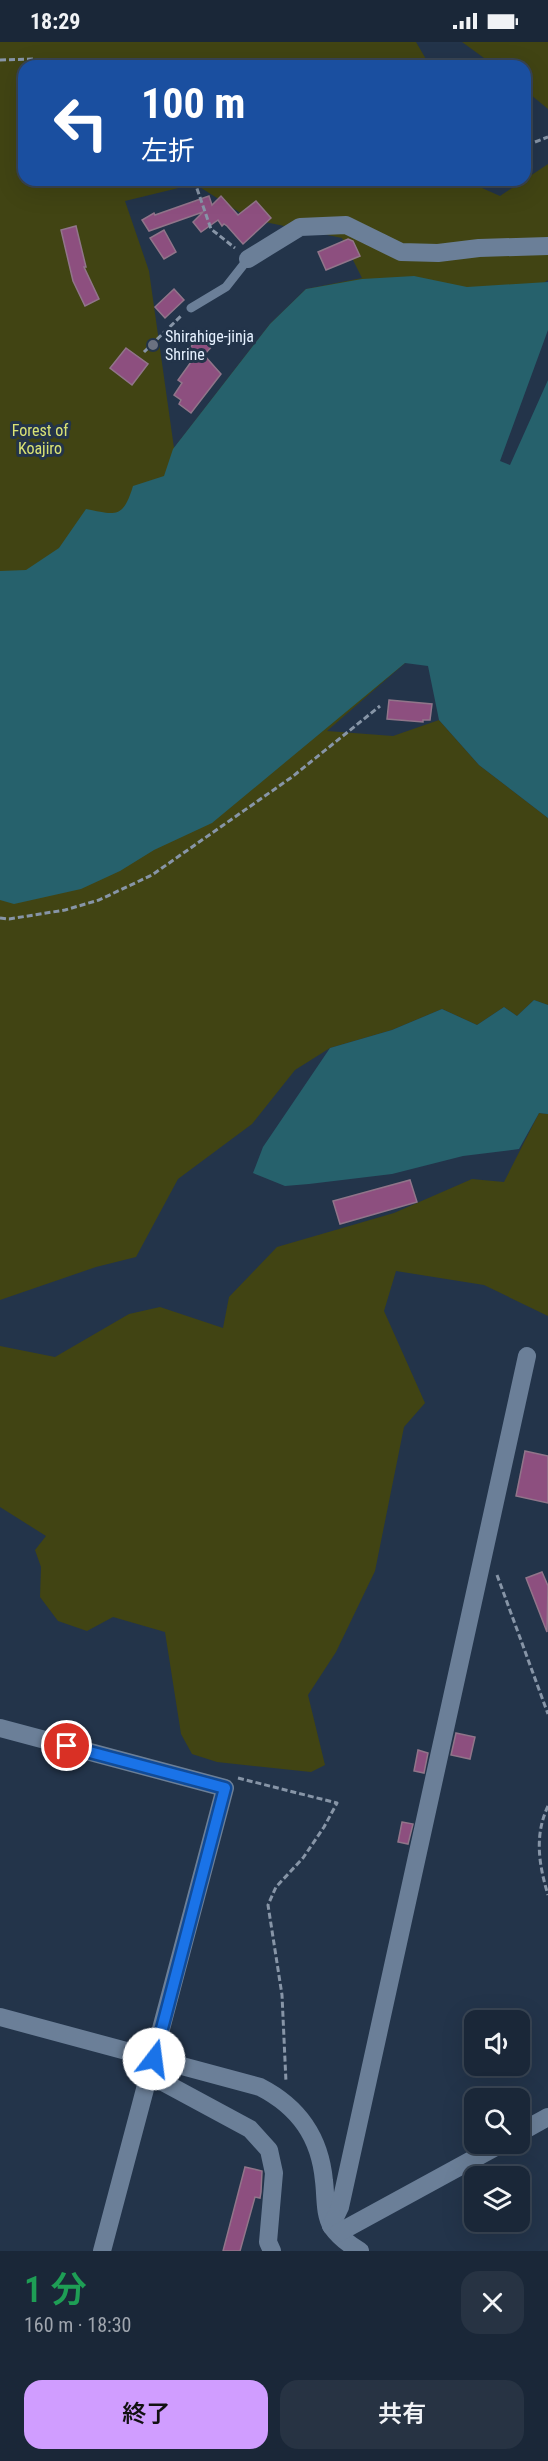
<!DOCTYPE html>
<html lang="ja">
<meta charset="utf-8">
<style>
:root{--surface:#1a2738;--page:#273343;--text:#f1f3f6;--muted:#9fa5ae;--line:#384453;--accent:#d09dff}
body{margin:0;font-family:"Roboto Condensed","Noto Sans JP",sans-serif;background:var(--page);color:var(--text);height:100vh;display:flex;flex-direction:column;font-size:22px;white-space:nowrap}
*{box-sizing:border-box;margin:0}
p{font-size:20px;color:var(--muted)}
.icon{flex:none;width:33px;height:33px;fill:none;stroke:currentColor;stroke-width:2;stroke-linecap:round;stroke-linejoin:round}
.map{position:relative;height:2209px;overflow:hidden}
.drawer{display:flex;flex-direction:column;background:var(--surface);flex:1}
.drawer>*{flex:none}
.hud{position:absolute;left:18px;top:18px;width:513px;height:126px;border-radius:18px;box-shadow:0 6px 24px #0002,0 0 0 2px var(--line);background:#1a4fa0;color:#fff;overflow:hidden}
.fabs{position:absolute;left:464px;top:1968px;display:grid;gap:12px}
.fabs a{display:grid;place-items:center;width:66px;height:66px;border-radius:12px;background:var(--surface);box-shadow:0 6px 24px #0002,0 0 0 2px var(--line);font-size:30px}
.pin{position:absolute;display:grid;place-items:center;width:51px;height:51px;color:#fff;margin:-26px;border:3px solid #fff;border-radius:50%;box-shadow:0 2px 6px #0007}
.me{position:absolute;width:66px;margin:-33px;rotate:15deg;stroke-linejoin:round;filter:drop-shadow(0 0 4px #0008)}
.turn{display:flex;align-items:center;gap:21px;height:126px;padding:0 24px;font-size:27px}
.turn .icon{width:78px;height:78px;stroke-width:2.5}
.turn b{display:block;font-size:42px;line-height:51px}
.round{display:grid;place-items:center;flex:none;width:63px;height:63px;border-radius:18px;background:var(--page)}
.headline{display:flex;align-items:center;justify-content:space-between;height:102px;padding:0 24px}
h1{font-size:36px;font-weight:600;line-height:45px;color:#1e9e55}
.cta{display:flex;gap:12px;margin-top:auto;padding:12px 24px}
.cta a{flex:1;height:69px;border-radius:18px;background:var(--accent);color:#111;font-size:24px;font-weight:600;line-height:69px;text-align:center}
.cta a+a{background:var(--page);color:var(--text)}
.status{display:flex;justify-content:space-between;align-items:center;height:42px;padding:0 30px;background:var(--surface);direction:ltr}
.status svg{height:16px;fill:currentColor}
.map>svg:first-child{display:block}
.green{fill:#414413;fill-rule:evenodd}
.water{fill:#26616c}
.building{fill:#8d4f7f;stroke:#91758a;stroke-width:1.5}
.lines{fill:none;stroke-linecap:round;stroke-linejoin:round}
.path{stroke:#8795a7;stroke-width:3;stroke-dasharray:6 3;stroke-linecap:butt}
.lane{stroke:#6b7f98;stroke-width:9}
.street{stroke:#6b7f98;stroke-width:18}
.route-casing{stroke:#114b97;stroke-width:15}
.route{stroke:#1a73e8;stroke-width:10}
.worship-dot{fill:#6b7280;stroke:#23344a;stroke-width:2}
.labels{text-anchor:middle;dominant-baseline:central;stroke-width:6;stroke-linejoin:round;paint-order:stroke}
.poi-label{font-size:16px;fill:#e6f1ff;stroke:#23344a;text-anchor:start}
.park-label{font-size:16px;fill:#dae375;stroke:#23344a}
</style>
<div class="status"><b>18:29</b><svg viewBox="0 0 49 12"><path d="M0 12V9h3v3zM5 12V6h3v6zM10 12V3h3v9zM15 12V0h3v12zM26 1h20v11H26zM47 4h2v5h-2z"/></svg></div>
<div class="map">
<svg width="548" height="2209" viewBox="0 0 548 2209">
<rect width="100%" height="100%" fill="#23344a"/>
<g class="green">
<path d="M 0,0 L 416,0 L 430,24 L 24,24 L 24,138 L 464,138 L 500,154 L 548,122 L 548,238 L 470,291 L 405,621 L 327,689 L 393,694 L 439,678 L 479,723 L 548,776 L 548,963 L 534,958 L 517,974 L 504,965 L 477,983 L 442,967 L 392,988 L 330,1006 L 295,1028 L 252,1082 L 178,1137 L 136,1215 L 96,1225 L 0,1258 ZM 195,142 L 250,177 L 342,196 L 362,236 L 306,247 L 270,282 L 174,406 L 149,229 L 125,159 Z"/>
<polygon points="462,0 548,0 548,67 525,48 525,24 495,24"/>
<polygon points="539,1071 548,1072 548,1274 484,1243 396,1229 384,1269 425,1361 404,1385 375,1529 336,1610 308,1653 325,1723 311,1730 217,1720 192,1712 181,1692 165,1590 113,1575 87,1589 58,1579 40,1555 41,1525 35,1508 46,1494 0,1465 0,1304 55,1315 129,1272 160,1265 223,1286 229,1255 277,1205 394,1171 472,1137 504,1140"/>
</g>
<g class="water">
<path d="M 414,234 L 467,245 L 548,240 L 548,288 L 500,419 L 510,423 L 548,338 L 548,776 L 479,723 L 439,678 L 428,624 L 405,621 L 212,781 L 154,808 L 120,829 L 81,847 L 14,862 L 0,858 L 0,529 L 26,528 L 59,506 L 86,467 C 116,473 123,477 133,444 L 164,434 L 173,407 L 270,282 L 306,247 L 362,237 Z"/>
<polygon points="534,958 548,963 548,1072 539,1071 519,1107 463,1114 392,1132 309,1142 285,1144 253,1131 263,1105 330,1006 392,988 442,967 477,983 504,965 517,974"/>
</g>
<g class="building">
<polygon points="209,154 212,163 221,154 238,173 256,159 271,176 243,202 227,184 224,182 222,184 218,178 201,190 193,180 203,170 149,189 142,178 154,171 155,173"/>
<polygon points="76,184 86,225 84,225 99,257 85,264 73,239 61,188"/>
<polygon points="164,188 176,210 164,217 150,196"/>
<polygon points="348,197 353,199 360,214 326,228 318,210"/>
<polygon points="174,247 184,258 165,276 155,265"/>
<polygon points="202,292 214,302 204,313 221,332 191,371 179,362 181,358 174,353 182,341 178,338 196,313 189,307"/>
<polygon points="126,306 148,322 132,343 110,326"/>
<polygon points="389,658 432,662 430,678 423,678 423,680 387,677"/>
<polygon points="410,1138 417,1160 340,1182 333,1159"/>
<polygon points="525,1409 548,1414 548,1461 516,1454"/>
<polygon points="542,1530 548,1544 547,1590 526,1536"/>
<polygon points="456,1691 475,1695 470,1717 451,1713"/>
<polygon points="418,1708 428,1711 424,1731 414,1729"/>
<polygon points="402,1780 413,1782 408,1802 398,1800"/>
<polygon points="245,2125 262,2129 261,2150 260,2156 255,2155 240,2209 223,2209"/>
</g>
<g class="lines">
<g class="path">
<polyline points="0,18 34,17 60,24"/>
<polyline points="535,100 548,95"/>
<polyline points="194,138 211,187 235,206"/>
<polyline points="144,310 181,274"/>
<polyline points="0,876 9,877 65,868 99,858 152,833 292,735 380,664"/>
<polyline points="497,1533 548,1672"/>
<polyline points="238,1736 337,1761 324,1785 303,1816 276,1845 268,1863 282,1953 286,2040"/>
<path d="M 548,1764 C 534,1794 539,1823 548,1853"/>
</g>
<polyline class="lane" points="191,266 226,245 248,217"/>
<g class="street">
<polyline points="248,217 300,185 346,183 401,210 438,211 479,206 548,204"/>
<polyline points="0,1686 225,1746 102,2209"/>
<path d="M 0,1975 L 260,2045 C 299,2065 320,2095 324,2139 C 326,2153 324,2172 332,2185 C 339,2195 350,2203 360,2209"/>
<polyline points="150,2033 250,2087 269,2108 274,2131 268,2200 272,2209"/>
<polyline points="519,2091 548,2075"/>
<polyline points="331,2184 340,2165 527,1314"/>
<polyline points="338,2191 501,2102"/>
</g>
</g>
<g class="lines">
<g class="route-casing">
<polyline id="route" points="67,1704 225,1746 154,2017"/>
</g>
<use href="#route" class="route"/>
</g>
<circle class="worship-dot" cx="153" cy="303" r="6"/>
<g class="labels">
<g class="poi-label">
<text x="165" y="294">Shirahige-jinja<tspan x="165" dy="18">Shrine</tspan></text>
</g>
<g class="park-label">
<text x="40" y="388">Forest of<tspan x="40" dy="18">Koajiro</tspan></text>
</g>
</g>
</svg>
<div class="fabs">
<a><svg class="icon" aria-label="sound" viewBox="0 0 24 24"><path d="M4 9h4l5-4v14l-5-4H4zM17 9q2 3 0 6"/></svg></a>
<a><svg class="icon" aria-label="search" viewBox="0 0 24 24"><circle cx="10" cy="10" r="6"/><path d="M15 15l6 6"/></svg></a>
<a><svg class="icon" aria-label="layers" viewBox="0 0 24 24"><path d="M12 4l9 5-9 5-9-5zM3 14l9 5 9-5"/></svg></a>
</div>
<div class="pin" style="left:67px;top:1704px;background:#d93025"><svg class="icon" aria-label="arrive" viewBox="0 0 24 24"><path d="M6 21V4h12l-3 4 3 4H6"/></svg></div>
<svg class="me" style="left:154px;top:2017px" viewBox="-20 -20 40 40"><circle r="19" fill="#fff"/><path d="M0-13L10 11 0 6-10 11z" fill="#1a73e8"/></svg>
<div class="hud">
<div class="turn"><svg class="icon" aria-label="left" viewBox="0 0 24 24"><path d="M17 20v-9H6M10 6l-5 5 5 5"/></svg><div><b>100 m</b>左折</div></div>
</div>
</div>
<section class="drawer">
<div class="headline"><div><h1>1 分</h1><p>160 m · 18:30</p></div><a class="round"><svg class="icon" aria-label="close" viewBox="0 0 24 24"><path d="M6 6l12 12M18 6L6 18"/></svg></a></div>
<div class="cta"><a>終了</a><a>共有</a></div>
</section>
